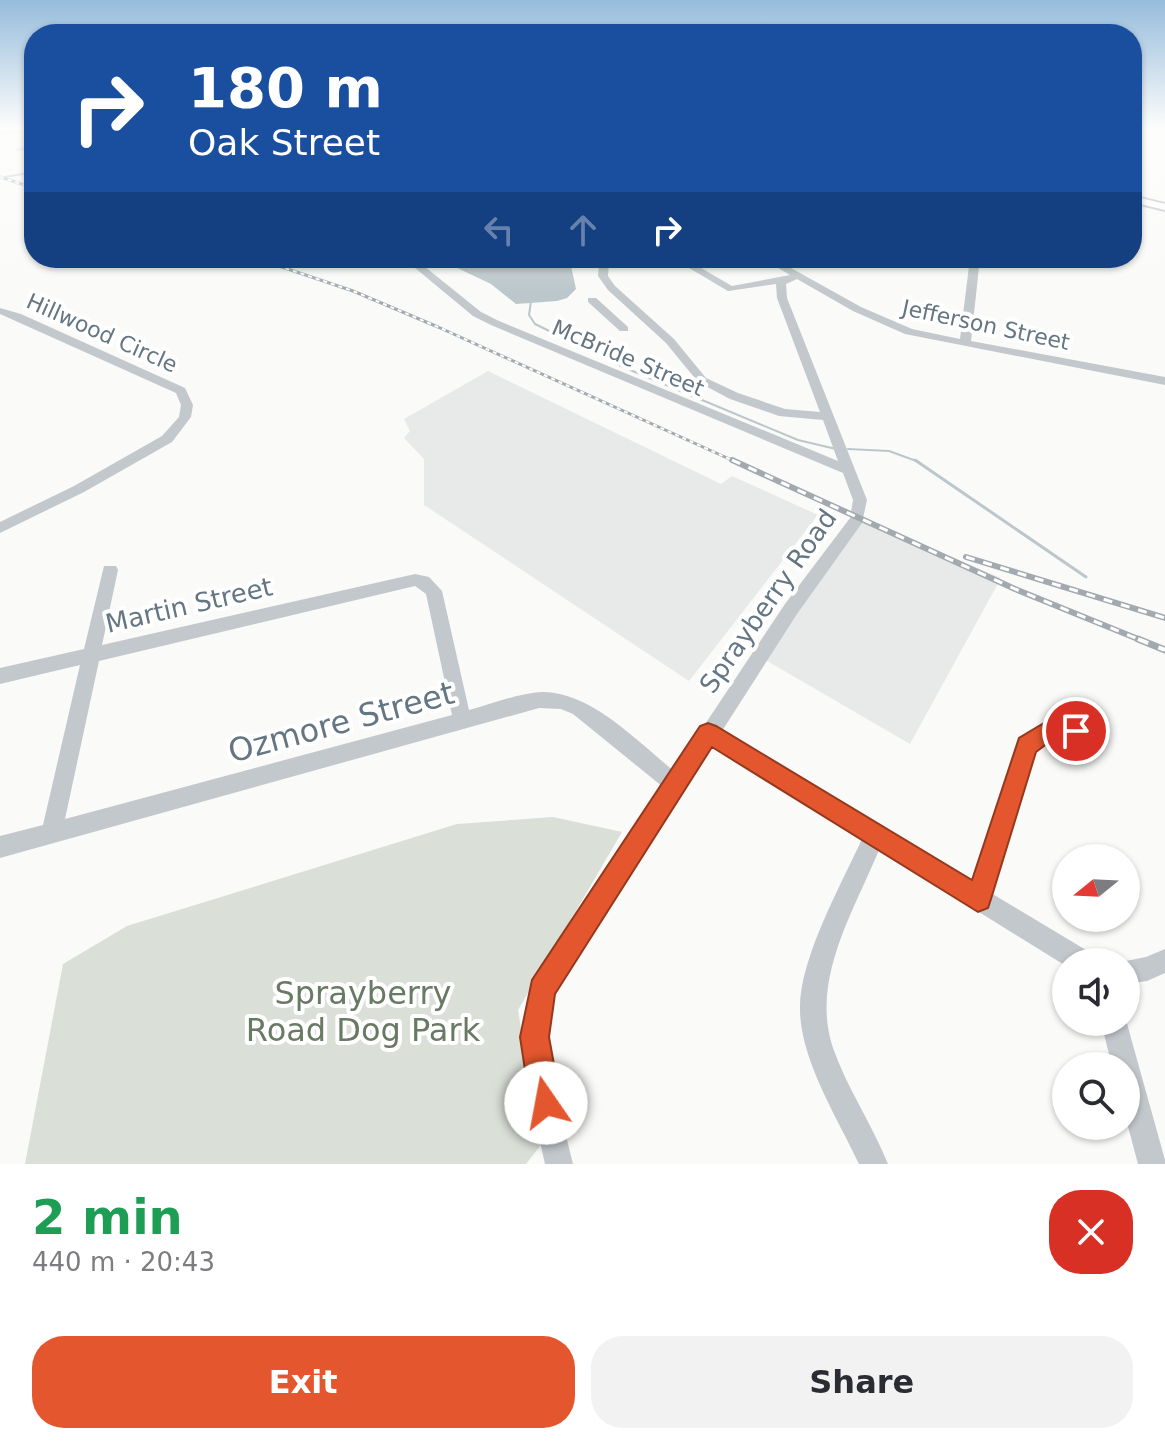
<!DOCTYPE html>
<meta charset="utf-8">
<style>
:root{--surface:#fff;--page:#f2f2f3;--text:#2b2b33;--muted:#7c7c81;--accent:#e4572e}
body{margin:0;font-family:"DejaVu Sans",sans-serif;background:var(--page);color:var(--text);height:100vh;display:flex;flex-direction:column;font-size:30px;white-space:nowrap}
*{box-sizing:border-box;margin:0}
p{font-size:26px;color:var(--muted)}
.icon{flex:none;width:44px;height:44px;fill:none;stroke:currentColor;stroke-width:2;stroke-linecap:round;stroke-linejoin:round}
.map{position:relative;height:1164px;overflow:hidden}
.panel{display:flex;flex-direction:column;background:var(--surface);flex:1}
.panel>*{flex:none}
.banner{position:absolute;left:24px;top:24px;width:1118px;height:244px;border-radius:32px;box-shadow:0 2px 6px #0004;background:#1a4fa0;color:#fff;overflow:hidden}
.needle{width:52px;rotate:252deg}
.buttons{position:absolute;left:1052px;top:844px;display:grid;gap:16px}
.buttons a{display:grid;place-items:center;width:88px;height:88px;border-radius:50%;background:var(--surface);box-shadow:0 2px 6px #0004;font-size:40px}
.pin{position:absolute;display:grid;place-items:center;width:68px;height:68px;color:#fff;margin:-34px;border:4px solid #fff;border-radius:50%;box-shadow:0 2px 8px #0007}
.me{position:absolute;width:88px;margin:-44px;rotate:348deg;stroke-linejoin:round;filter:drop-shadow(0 0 6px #0008)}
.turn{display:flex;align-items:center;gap:28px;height:168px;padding:0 32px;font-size:36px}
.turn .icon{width:104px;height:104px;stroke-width:2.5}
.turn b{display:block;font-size:56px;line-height:68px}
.lanes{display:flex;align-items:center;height:76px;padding:0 32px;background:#0003;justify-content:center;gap:40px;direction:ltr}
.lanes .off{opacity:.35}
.round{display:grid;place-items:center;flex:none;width:84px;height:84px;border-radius:32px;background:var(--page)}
.headline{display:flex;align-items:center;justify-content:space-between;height:136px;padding:0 32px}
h1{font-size:48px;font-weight:700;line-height:60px;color:#1e9e55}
.cta{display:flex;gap:16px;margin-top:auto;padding:16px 32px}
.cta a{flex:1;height:92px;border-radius:32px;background:var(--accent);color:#fff;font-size:32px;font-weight:700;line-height:92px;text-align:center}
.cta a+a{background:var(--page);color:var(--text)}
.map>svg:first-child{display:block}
.built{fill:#e8e9e9}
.green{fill:#dadfd7}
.water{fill:#bbc7cb}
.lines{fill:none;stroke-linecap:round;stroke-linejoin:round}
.stream-far1{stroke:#bbc7cb;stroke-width:2}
.stream{stroke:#bbc7cb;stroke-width:3}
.major-casing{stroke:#b5babe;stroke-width:4}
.minor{fill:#c3c8cc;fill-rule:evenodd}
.major{fill:#fff;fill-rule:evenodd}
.rail-far2-casing{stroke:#a2aab0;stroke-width:3}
.rail-far1-casing{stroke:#a2aab0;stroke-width:6}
.rail-casing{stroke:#a2aab0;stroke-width:7}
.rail-far2{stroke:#fff;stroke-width:2;stroke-dasharray:4;stroke-linecap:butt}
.rail-far1{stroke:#fff;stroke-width:3;stroke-dasharray:9;stroke-linecap:butt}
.rail{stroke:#fff;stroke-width:4;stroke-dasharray:11;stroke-linecap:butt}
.route{fill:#e4572e;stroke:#94391e;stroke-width:2}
.labels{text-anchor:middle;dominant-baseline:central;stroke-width:8;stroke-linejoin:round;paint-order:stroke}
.far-street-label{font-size:22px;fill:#657683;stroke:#fff}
.street-label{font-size:26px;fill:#657683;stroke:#fff}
.near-street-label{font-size:32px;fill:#657683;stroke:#fff}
.near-park-label{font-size:32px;fill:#687a64;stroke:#fff}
</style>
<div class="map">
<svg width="1165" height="1164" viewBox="0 0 1165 1164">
<rect width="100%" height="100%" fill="#fafaf8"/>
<g class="built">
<polygon points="488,371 721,484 732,476 818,515 689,681 424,505 424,459 404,438 410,431 404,419"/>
<polygon points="858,517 1001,578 910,744 757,655"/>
</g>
<polygon class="green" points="553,817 622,832 518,1010 540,1146 526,1164 25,1164 63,964 127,926 457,824"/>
<path class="water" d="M 453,258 C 486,258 542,251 571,266 L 576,289 L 567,298 L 557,301 L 516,304 L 491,284 L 453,266 L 449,261 Z"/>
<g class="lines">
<g class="stream-far1">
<polyline points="5,177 34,172"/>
<polyline points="531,301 529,315 535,324 623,367 798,440 836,449"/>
<polyline points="848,449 889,451 919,462"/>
</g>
<polyline class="stream" points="915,460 1086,577"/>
<g class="major-casing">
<polygon id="major" points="1132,196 1165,204 1165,210 1132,202"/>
</g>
<g class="minor">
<polygon points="34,129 34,132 0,135 0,131"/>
<polygon points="34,145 34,149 17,151 14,149"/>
<path d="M 403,258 L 414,258 L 481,312 L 499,321 L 838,461 L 823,420 L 779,416 L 730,399 L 698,382 L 666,343 L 608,290 L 598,276 L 599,264 L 594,258 L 604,258 L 609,264 L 608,276 L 615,286 L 674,339 L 706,378 L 738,393 L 785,409 L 820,412 L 777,298 L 776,284 L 728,291 L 672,258 L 684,258 L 732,286 L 790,275 L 761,258 L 773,258 L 861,307 L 912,329 L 960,339 L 970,258 L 980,258 L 971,341 L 1165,377 L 1165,385 L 905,334 L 853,311 L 797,279 L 786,284 L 787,298 L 867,500 L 862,523 L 797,614 L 722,731 L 972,882 L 1020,739 L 1044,724 L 1098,721 L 1105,724 L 1108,730 L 1105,736 L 1098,739 L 1047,742 L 1035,751 L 991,893 L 1091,953 L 1094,962 L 1066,962 L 1066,966 L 879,850 C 854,911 810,980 833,1048 C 847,1088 872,1124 888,1164 L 859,1164 C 838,1119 801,1061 800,1011 C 798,961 841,885 862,839 L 712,746 L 553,994 C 542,1053 560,1108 573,1164 L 545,1164 C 532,1105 516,1050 530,990 L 663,787 L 573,714 L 561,709 L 539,708 L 0,858 L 0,836 L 43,825 L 80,665 L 0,684 L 0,668 L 84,649 L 104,566 L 116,566 L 118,570 L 102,645 L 415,574 L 429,577 L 442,591 L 469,710 C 492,704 519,693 542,692 C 590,691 638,742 674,771 L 785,604 L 850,518 L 853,500 L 843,473 L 491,325 L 473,316 ZM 415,586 L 426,594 L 452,715 L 65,819 L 99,661 Z"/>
<polygon points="588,298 596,298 628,327 628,331 620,331 588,302"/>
<polygon points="0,308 21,314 185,388 193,405 191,417 172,442 84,492 0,533 0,522 74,486 162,436 179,417 181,405 176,393 0,314"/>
<polygon points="1165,949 1165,973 1147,981 1126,984 1126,962 1121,962 1146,957"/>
<polygon points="1126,1020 1165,1160 1165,1164 1138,1164 1126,1119 1126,1066 1112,1066 1101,1022"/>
</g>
<use href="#major" class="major"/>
<g class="rail-far2-casing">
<g id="rail-far2">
<polyline points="0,177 34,188"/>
<polyline points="255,258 353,291 438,327 736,462"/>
</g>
</g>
<g class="rail-far1-casing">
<g id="rail-far1">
<polyline points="732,460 1015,589 1143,641"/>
<polyline points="966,557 1165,618"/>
</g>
</g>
<g class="rail-casing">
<polyline id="rail" points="1138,639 1165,650"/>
</g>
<use href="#rail-far2" class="rail-far2"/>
<use href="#rail-far1" class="rail-far1"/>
<use href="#rail" class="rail"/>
</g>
<linearGradient id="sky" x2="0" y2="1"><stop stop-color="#96bcdc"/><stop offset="0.44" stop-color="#fdfdfc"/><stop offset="1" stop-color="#fdfdfc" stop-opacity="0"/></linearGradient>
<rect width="1165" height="292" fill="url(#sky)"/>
<polygon class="route" points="1076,721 1084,724 1087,731 1084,738 1048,743 1036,752 991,899 988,908 978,912 712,747 555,994 549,1037 561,1103 557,1114 546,1119 535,1114 530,1103 520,1037 532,980 700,726 708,723 716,726 972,880 1019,738 1044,723"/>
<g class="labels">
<g class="far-street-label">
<text transform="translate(986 325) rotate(12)">Jefferson Street</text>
<text transform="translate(102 333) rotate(24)">Hillwood Circle</text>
<text transform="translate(628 358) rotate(23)">McBride Street</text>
</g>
<g class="street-label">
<text transform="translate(768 601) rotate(-55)">Sprayberry Road</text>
<text transform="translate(189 605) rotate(-13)">Martin Street</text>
</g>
<g class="near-street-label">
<text transform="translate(341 722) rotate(-15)">Ozmore Street</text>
</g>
<g class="near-park-label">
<text x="363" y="993">Sprayberry<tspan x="363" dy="37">Road Dog Park</tspan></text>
</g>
</g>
</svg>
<div class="buttons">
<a><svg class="needle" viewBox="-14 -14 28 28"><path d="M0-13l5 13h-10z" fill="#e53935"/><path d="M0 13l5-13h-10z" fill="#7c7c81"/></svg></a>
<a><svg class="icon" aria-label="sound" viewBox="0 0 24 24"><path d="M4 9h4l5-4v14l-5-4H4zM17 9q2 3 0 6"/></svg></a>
<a><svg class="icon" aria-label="search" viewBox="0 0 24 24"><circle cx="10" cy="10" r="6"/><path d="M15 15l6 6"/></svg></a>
</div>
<div class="pin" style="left:1076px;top:731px;background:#d93025"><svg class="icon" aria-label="arrive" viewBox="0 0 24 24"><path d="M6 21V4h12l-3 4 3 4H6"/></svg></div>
<svg class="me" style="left:546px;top:1103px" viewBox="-20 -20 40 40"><circle r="19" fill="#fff"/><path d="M0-13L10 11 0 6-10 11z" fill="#e4572e"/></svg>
<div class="banner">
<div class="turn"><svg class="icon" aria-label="right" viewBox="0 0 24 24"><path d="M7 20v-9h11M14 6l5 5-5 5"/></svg><div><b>180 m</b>Oak Street</div></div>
<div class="lanes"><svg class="icon off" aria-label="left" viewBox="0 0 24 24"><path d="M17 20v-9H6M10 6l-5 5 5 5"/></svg><svg class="icon off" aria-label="ahead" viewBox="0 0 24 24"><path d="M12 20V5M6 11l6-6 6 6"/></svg><svg class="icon" aria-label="right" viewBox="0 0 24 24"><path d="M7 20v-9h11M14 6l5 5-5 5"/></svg></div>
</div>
</div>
<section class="panel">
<div class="headline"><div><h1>2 min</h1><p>440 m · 20:43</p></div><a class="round" style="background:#d93025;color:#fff"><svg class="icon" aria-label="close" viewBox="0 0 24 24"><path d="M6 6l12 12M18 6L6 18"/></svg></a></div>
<div class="cta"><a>Exit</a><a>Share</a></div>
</section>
